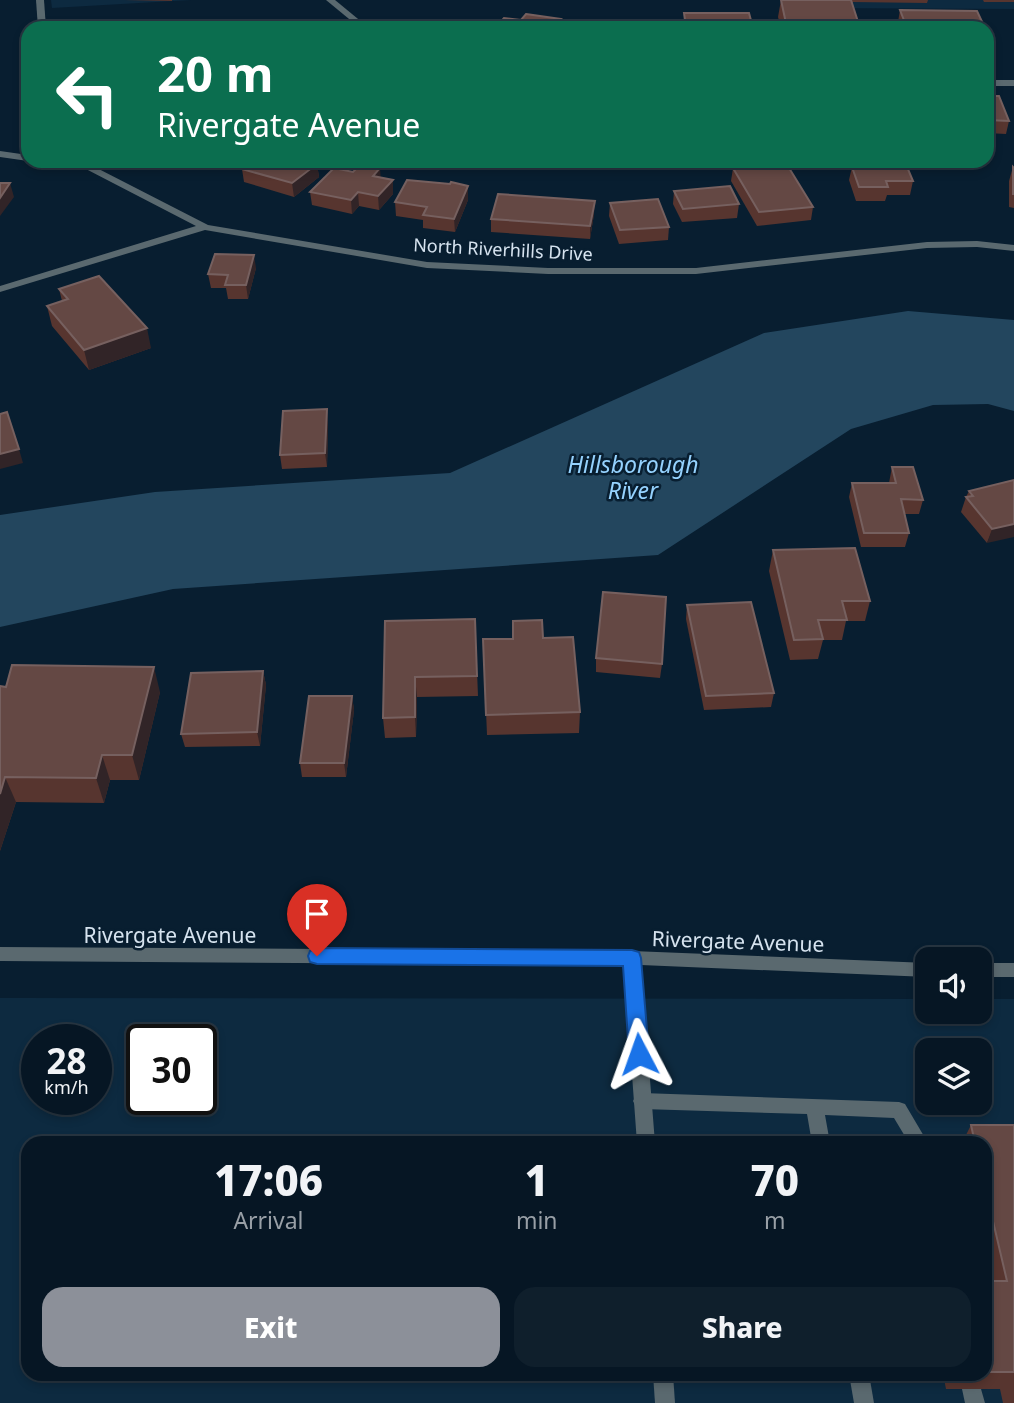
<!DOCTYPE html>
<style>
:root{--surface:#061624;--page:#0f1f2c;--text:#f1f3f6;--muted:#989fa6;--line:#273541;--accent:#8c9099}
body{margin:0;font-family:"Noto Sans",sans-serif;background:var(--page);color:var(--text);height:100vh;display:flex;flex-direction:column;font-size:26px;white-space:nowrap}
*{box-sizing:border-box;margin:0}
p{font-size:23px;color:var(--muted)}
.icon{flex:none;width:38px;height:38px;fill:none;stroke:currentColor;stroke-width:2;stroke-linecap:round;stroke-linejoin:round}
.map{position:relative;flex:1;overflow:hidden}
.sheet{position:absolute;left:21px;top:1136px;width:971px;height:245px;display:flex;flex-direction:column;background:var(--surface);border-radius:21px;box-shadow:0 4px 10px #0003,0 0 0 2px var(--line)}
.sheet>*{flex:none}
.guide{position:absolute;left:21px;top:21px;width:973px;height:147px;border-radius:21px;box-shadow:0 4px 10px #0003,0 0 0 2px var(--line);background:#0b6e4f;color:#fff;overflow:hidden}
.buttons{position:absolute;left:915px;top:947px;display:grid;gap:14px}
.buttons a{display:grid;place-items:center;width:77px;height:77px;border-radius:14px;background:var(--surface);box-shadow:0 4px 10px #0003,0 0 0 2px var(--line);font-size:35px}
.speed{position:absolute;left:21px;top:1024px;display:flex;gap:14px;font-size:35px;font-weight:700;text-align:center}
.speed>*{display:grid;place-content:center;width:91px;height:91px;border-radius:50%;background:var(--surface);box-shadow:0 4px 10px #0003,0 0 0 2px var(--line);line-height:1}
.speed small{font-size:18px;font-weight:400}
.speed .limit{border:4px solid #111;border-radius:10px;background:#fff;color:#111}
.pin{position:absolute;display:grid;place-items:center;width:60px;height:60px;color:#fff;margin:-72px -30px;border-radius:50% 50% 50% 0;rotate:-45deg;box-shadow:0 0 7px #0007}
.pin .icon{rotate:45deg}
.me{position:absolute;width:77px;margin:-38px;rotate:356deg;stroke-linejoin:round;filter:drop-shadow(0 0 5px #0008)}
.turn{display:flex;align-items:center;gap:24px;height:147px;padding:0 21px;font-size:32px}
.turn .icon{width:91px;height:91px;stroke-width:2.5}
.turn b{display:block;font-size:49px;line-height:60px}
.eta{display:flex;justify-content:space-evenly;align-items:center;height:119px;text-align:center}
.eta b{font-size:42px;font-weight:800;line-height:49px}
.action{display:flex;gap:14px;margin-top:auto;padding:14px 21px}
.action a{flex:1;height:80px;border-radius:21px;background:var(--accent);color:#fff;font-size:28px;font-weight:800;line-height:80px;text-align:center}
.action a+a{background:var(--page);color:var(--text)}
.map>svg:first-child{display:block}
.built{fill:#0d2a40;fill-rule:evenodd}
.water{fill:#23465e}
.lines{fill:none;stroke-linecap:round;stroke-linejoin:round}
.service{fill:#5a696f;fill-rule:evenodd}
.minor{fill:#5a696f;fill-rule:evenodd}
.wall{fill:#57352f}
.shaded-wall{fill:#312427}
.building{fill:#644844;stroke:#76605f;stroke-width:2}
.route{fill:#1a73e8;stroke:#114b97;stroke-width:2}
.labels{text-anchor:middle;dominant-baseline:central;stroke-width:5;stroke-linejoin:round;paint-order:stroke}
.far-street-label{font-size:18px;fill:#d6e3ef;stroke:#081e30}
.street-label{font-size:21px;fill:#d6e3ef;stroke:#081e30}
.water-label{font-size:23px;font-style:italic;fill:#95d2fe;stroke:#081e30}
</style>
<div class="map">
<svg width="1014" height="1403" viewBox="0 0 1014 1403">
<rect width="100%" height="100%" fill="#081e30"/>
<g class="built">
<polygon points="51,0 191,0 52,8"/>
<polygon points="813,0 1014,0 1014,9 816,8"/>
<path d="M 0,998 L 927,999 L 928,1012 L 980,1012 L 980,999 L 1014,999 L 1014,1403 L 0,1403 ZM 37,1040 L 96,1040 L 96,1099 L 37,1099 ZM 142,1040 L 201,1040 L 201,1099 L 142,1099 ZM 928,1050 L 980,1050 L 980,1102 L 928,1102 ZM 28,1143 L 985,1143 L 985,1374 L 28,1374 Z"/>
</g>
<polygon class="water" points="908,311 1014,320 1014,411 988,404 933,405 851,429 658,555 173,589 0,627 0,515 155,492 450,473 764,333"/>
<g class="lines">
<g class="service">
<polygon points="642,1093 899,1102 905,1104 928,1143 909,1143 894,1118 825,1115 830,1143 812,1143 807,1114 642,1109 636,1107 633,1101 636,1095"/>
<polygon points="849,1374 869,1374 874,1403 854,1403"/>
<polygon points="972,1379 979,1382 985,1403 965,1403 962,1389 965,1382"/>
</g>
<g class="minor">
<polygon points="36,0 44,0 46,28 38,28"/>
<polygon points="326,0 335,0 369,28 360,28"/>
<rect x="987" y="80" width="27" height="6"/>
<polygon points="0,151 28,155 28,161 0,157"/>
<polygon points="45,161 89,164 208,225 427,262 548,268 696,268 927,242 977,241 1014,245 1014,251 977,247 927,248 696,274 548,274 427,268 205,230 0,292 0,286 196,226 84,168 50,164"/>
<polygon points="0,947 632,951 928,963 928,977 641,965 655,1143 637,1143 624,965 0,961"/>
<rect x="980" y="963" width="34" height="14"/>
<polygon points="653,1374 673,1374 675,1403 655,1403"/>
</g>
</g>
<g class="wall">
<polygon points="124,0 172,0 172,1"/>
<polygon points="781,0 928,0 927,3 852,2 860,28 781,28 778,17"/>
<polygon points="983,0 1014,0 1014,2 984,2"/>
<polygon points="900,10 985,28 900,28 898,22"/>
<polygon points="987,96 1009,121 1006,134 987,133"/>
<polygon points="892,162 913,181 910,195 887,195 885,201 856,201 849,180 852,167 891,167"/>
<polygon points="317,164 319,177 294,197 244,182 242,169"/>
<polygon points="1013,167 1014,168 1014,208 1009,207 1009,181"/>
<polygon points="733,168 813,207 811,220 757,226 731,181"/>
<polygon points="381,178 393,180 393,194 379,210 359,206 352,214 312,205 310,192"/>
<polygon points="468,186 468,200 455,232 423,228 423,220 396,216 395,202"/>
<polygon points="674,191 739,204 737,218 682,222 673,204"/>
<polygon points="610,203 669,227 668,240 619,244 609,216"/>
<polygon points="594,214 590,239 491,232 491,219"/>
<polygon points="256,268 248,299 228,299 226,288 211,288 208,274"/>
<polygon points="59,289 151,348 89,370 52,326 47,306 62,301"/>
<polygon points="328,423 327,467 282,469 280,455"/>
<polygon points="892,467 923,500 919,514 904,514 909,533 905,547 861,547 849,497 852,483 889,483"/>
<polygon points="1014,480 987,543 961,512 966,497 969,491"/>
<polygon points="773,550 870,601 865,621 846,621 842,640 823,640 818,659 790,660 769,571"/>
<polygon points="687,605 774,693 771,707 704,710 686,619"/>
<polygon points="475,619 478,696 417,697 416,737 385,738 383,718 385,621"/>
<polygon points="513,621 543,638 580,712 579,733 487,735 483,639 513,639"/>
<polygon points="596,658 662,664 660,678 596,672"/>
<polygon points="263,671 266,685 260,746 185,747 181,734"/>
<polygon points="0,686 160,692 139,780 110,780 104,803 16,802 0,851"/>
<polygon points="352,696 354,710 346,777 302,777 300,763"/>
<polygon points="971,1125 1014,1125 1014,1403 1003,1403 1000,1389 946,1389 943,1374 985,1374 985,1281 989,1281 985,1262 985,1143 962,1143"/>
</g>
<g class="shaded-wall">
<polygon points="561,19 561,28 554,28"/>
<polygon points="317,164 319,177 294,197 292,183"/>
<polygon points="380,168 381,182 373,176"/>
<polygon points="393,180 393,194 379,210 378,196"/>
<polygon points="10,183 14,197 0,216 0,198"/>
<polygon points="468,186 468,200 455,232 454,219"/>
<polygon points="358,192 359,206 352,214 351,200"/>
<polygon points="595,201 594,214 590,239 590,226"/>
<polygon points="254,255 256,268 248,299 246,285"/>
<polygon points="147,328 151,348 89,370 84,350"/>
<polygon points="327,409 328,423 327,467 325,453"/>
<polygon points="19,449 23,463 0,469 0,454"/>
<polygon points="1014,524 1014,537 987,543 992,529"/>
<polygon points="154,667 160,692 139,780 132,755"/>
<polygon points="263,671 266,685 260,746 257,732"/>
<polygon points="415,677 417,697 416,737 415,717"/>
<polygon points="352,696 354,710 346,777 344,763"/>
<polygon points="102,755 110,780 104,803 96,778"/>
<polygon points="5,777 16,802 0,851 0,794"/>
</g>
<g class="building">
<polygon points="781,0 851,0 860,28 787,28"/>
<polygon points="900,10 977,11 985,28 907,28"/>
<polygon points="684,13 749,13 753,28 670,27 669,20 685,20"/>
<polygon points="526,14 561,19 554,28 495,28 504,18 521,20"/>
<polygon points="613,23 633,24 633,28 613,28"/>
<polygon points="308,24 312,28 285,28"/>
<polygon points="987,96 999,96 1009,121 987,120"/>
<polygon points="252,161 307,161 317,164 292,183 242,169"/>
<polygon points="892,162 905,162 913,181 886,181 888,187 859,187 852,167 893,167"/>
<polygon points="786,163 813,207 759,212 733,168"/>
<polygon points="360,165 380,168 373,176 393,180 378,196 358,192 351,200 310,192 334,168 353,172"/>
<polygon points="1013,167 1014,168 1014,194 1013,194"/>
<polygon points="407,180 450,184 451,182 468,186 454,219 423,215 427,207 395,202"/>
<polygon points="0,183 10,183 0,198"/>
<polygon points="730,186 739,204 683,209 674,191"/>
<polygon points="498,194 595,201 590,226 491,219"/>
<polygon points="658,199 669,227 620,230 610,203"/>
<polygon points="215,254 254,255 246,285 225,285 228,275 208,274"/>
<polygon points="99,276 147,328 84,350 47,306 68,299 59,289"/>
<polygon points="327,409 325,453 280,455 283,411"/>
<polygon points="7,412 19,449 0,454 0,414"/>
<polygon points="892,467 913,467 923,500 901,499 909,533 864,533 852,483 896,483"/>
<polygon points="1014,480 1014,524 992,529 966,497 973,496 969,491"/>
<polygon points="855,548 870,601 842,601 847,620 818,620 823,639 794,640 773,550"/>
<polygon points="603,592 666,597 662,664 596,658"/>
<polygon points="751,602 774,693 706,696 687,605"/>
<polygon points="475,619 477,676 415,677 415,717 383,718 385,621"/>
<polygon points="542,620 543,638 573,637 580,712 486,715 483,639 513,639 513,621"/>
<polygon points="12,665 154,667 132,755 102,755 96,778 5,777 0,794 0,686 6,687"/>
<polygon points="263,671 257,732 181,734 191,673"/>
<polygon points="309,696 352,696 344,763 300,763"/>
<polygon points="971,1125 1014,1125 1014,1372 985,1372 985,1281 1007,1281 985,1187 985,1143 975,1143"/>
</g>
<polygon class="route" points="317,948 632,950 639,952 641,958 649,1054 646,1060 639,1062 632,1060 629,1054 623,966 317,964 310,962 308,956 310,951"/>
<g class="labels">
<g class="far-street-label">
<text transform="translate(503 249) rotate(3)">North Riverhills Drive</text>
</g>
<g class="street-label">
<text x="170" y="935">Rivergate Avenue</text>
<text transform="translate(738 941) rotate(2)">Rivergate Avenue</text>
</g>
<g class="water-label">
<text x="633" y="464">Hillsborough<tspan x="633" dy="26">River</tspan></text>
</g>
</g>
</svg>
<div class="buttons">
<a><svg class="icon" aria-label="sound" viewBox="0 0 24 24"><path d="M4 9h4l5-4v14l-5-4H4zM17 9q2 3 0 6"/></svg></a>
<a><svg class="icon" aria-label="layers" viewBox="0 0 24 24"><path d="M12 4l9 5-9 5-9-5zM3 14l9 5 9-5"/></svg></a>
</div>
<div class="speed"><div>28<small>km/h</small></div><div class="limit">30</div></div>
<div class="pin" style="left:317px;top:956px;background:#d93025"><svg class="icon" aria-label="arrive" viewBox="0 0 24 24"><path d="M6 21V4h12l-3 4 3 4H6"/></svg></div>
<svg class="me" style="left:639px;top:1054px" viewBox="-20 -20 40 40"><path d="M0-17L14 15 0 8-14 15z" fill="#1a73e8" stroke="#fff" stroke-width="4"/></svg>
<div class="guide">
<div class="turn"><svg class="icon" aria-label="left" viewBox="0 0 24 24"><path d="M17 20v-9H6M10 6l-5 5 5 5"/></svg><div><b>20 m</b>Rivergate Avenue</div></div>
</div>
<section class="sheet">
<div class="eta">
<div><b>17:06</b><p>Arrival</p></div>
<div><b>1</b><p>min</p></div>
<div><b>70</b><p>m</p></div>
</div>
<div class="action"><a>Exit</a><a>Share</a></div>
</section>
</div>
